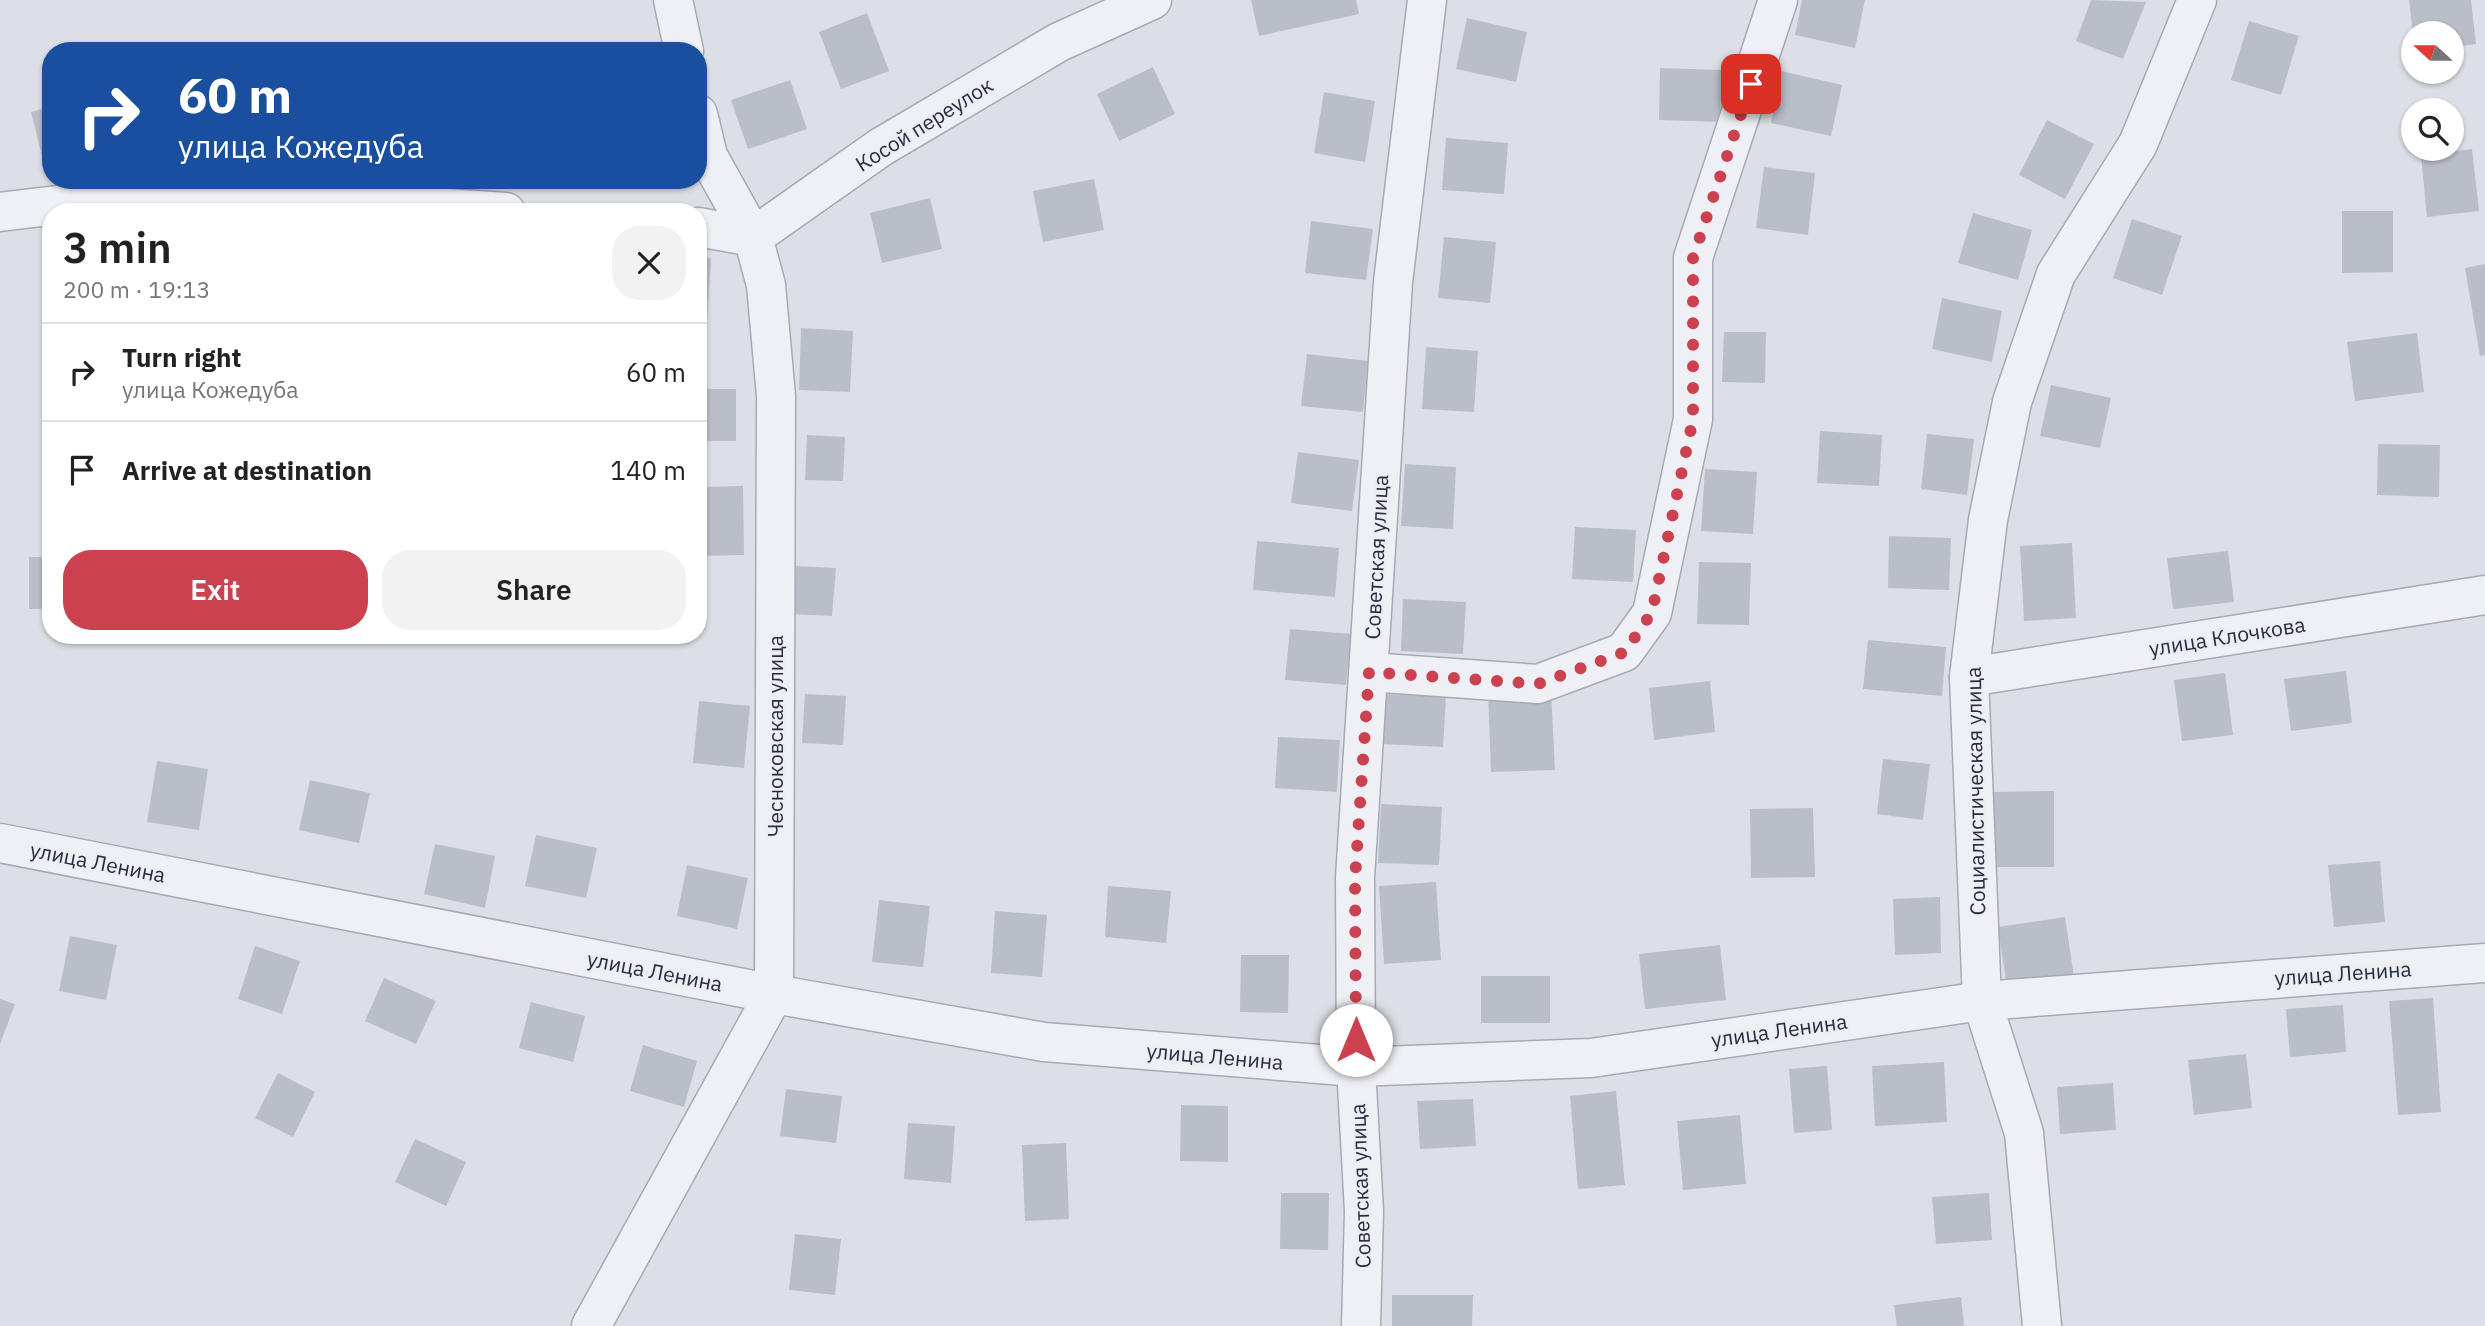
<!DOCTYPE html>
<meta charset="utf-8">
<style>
:root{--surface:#fff;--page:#f2f2f2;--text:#222;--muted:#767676;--line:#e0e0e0;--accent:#cb414f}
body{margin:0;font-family:"IBM Plex Sans",sans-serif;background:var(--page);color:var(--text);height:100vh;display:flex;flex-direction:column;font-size:26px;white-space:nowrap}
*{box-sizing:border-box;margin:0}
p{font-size:23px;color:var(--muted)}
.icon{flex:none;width:38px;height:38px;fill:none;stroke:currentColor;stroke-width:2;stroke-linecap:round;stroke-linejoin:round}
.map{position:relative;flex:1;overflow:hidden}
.side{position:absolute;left:42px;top:203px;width:665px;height:441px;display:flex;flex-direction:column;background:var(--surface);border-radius:28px;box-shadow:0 2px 5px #0004}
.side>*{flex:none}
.hud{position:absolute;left:42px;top:42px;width:665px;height:147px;border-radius:28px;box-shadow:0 2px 5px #0004;background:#1a4fa0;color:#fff;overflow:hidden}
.needle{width:46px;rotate:291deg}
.tools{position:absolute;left:2401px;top:21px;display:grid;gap:14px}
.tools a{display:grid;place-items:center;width:63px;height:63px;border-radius:50%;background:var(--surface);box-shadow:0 2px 5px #0004;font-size:35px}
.pin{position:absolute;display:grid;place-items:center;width:60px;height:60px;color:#fff;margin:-30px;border-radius:14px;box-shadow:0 4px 10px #0006}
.me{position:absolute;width:77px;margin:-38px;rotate:0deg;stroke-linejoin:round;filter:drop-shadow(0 0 5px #0008)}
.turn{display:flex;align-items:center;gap:24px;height:147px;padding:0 21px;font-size:32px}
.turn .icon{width:91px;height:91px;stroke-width:2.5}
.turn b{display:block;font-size:49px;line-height:60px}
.round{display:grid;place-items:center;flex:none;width:74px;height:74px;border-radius:28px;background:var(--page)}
.headline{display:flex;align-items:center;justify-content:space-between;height:119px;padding:0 21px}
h1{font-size:42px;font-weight:600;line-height:52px}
.cta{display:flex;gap:14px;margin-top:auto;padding:14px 21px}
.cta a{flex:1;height:80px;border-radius:28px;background:var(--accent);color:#fff;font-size:28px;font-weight:600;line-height:80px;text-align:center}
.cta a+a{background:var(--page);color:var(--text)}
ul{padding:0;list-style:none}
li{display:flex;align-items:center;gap:21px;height:98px;padding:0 21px;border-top:2px solid var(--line)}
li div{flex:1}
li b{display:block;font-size:26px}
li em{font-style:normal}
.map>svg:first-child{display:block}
.building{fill:#b9bec9}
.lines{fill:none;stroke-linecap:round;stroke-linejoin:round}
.minor-casing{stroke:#a5aab3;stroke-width:41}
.minor{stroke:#eff0f5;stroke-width:38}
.route{stroke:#cb414f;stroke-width:12;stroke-dasharray:0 21.6}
.labels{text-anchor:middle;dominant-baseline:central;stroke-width:5;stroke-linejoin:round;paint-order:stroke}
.street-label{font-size:21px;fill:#262d3c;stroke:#ebeef4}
</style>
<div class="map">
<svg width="2485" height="1326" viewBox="0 0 2485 1326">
<rect width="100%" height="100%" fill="#dce0e6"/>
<g class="building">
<polygon points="1251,0 1356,0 1359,14 1259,36"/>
<polygon points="1802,0 1865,0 1855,48 1795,35"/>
<polygon points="2091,0 2146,2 2123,59 2076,41"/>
<polygon points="2409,0 2471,0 2476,44 2452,47 2452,33 2413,33"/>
<polygon points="867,13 889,71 841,89 819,32"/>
<polygon points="1467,18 1527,32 1516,82 1456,69"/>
<polygon points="2249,21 2299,36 2281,95 2231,80"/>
<polygon points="1153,67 1175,114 1119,141 1097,94"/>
<polygon points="1660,68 1722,70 1720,122 1659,120"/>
<polygon points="1781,71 1842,85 1831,136 1771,123"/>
<polygon points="790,80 807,129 748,149 731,100"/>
<polygon points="1324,92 1375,101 1365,162 1314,153"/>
<polygon points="51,107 51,167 45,168 31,112"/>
<polygon points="2047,120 2094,144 2065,199 2019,175"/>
<polygon points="1446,138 1508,143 1504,194 1442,190"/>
<polygon points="2472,149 2479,211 2427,217 2421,156"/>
<polygon points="1764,167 1815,173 1808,235 1756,228"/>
<polygon points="1094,179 1104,230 1043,242 1033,191"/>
<polygon points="930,198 942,249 882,263 870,213"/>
<polygon points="2342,211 2393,211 2393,272 2342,273"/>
<polygon points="1973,213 2032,230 2018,280 1958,263"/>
<polygon points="2132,219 2182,236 2162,295 2113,278"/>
<polygon points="1311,221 1373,229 1366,280 1305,273"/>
<polygon points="1444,237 1496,242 1490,303 1438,298"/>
<polygon points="45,241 51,241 51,284 49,284"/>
<polygon points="698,257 711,258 707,320 698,319"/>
<polygon points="2485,264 2485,355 2480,356 2465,268"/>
<polygon points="1942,298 2002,311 1992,362 1932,349"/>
<polygon points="801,328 853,331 850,392 799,390"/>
<polygon points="1724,332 1766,332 1765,383 1722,382"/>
<polygon points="2417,333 2424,392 2355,401 2347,342"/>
<polygon points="1426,347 1478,351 1474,412 1422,409"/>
<polygon points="1307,354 1368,361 1363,412 1301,406"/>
<polygon points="2051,385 2111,398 2100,448 2040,436"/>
<rect x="698" y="389" width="38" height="52"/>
<polygon points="1820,431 1882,435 1879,486 1817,483"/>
<polygon points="1927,434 1974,439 1967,495 1921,489"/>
<polygon points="807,435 845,437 843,481 805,480"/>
<polygon points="2378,444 2440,445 2439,497 2377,495"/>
<polygon points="1298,452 1359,460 1352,511 1291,503"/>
<polygon points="1405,464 1456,467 1453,529 1401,526"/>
<polygon points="1705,469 1757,472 1753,534 1701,531"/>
<polygon points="743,486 744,555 698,556 698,487"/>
<polygon points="1575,527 1636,530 1633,582 1572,579"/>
<polygon points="1889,536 1951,538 1949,590 1888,588"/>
<polygon points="1257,541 1339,548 1335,597 1253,590"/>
<polygon points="2072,543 2076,618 2024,621 2020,546"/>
<polygon points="2228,551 2234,602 2173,609 2167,558"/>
<rect x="29" y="557" width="22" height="52"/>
<polygon points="1699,562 1751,563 1749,625 1697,624"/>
<polygon points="795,566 836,568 832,616 792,614"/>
<polygon points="1403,599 1466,602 1463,654 1401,651"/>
<polygon points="1290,629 1351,634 1346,685 1285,680"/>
<polygon points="1868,640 1946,647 1942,696 1863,689"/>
<polygon points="2346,671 2352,723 2291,731 2284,679"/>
<polygon points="2225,673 2233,735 2182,741 2174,680"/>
<polygon points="1710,681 1715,732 1654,740 1649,688"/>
<polygon points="1551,690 1555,770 1491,772 1488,693"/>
<polygon points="805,694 846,696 843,745 802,743"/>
<polygon points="1383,694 1446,697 1443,747 1381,744"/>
<polygon points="699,701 750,706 744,768 693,763"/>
<polygon points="1278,737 1340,740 1337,792 1275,788"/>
<polygon points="1883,759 1930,764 1923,820 1877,814"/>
<polygon points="157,761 208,769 199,830 147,822"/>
<polygon points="310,780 370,793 359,843 299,830"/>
<polygon points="2054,791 2054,867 1994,867 1994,792"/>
<polygon points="1381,804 1442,807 1439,865 1378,863"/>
<polygon points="1813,808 1815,877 1751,878 1750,809"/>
<polygon points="536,835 597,848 586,898 525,886"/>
<polygon points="435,844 495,856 485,908 424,894"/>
<polygon points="2380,861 2385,922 2334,927 2328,865"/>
<polygon points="687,865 748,878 737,929 677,916"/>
<polygon points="1436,882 1441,960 1384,964 1379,886"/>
<polygon points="1108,886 1171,891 1166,943 1105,937"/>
<polygon points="1940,897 1941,953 1895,955 1893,899"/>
<polygon points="879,900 930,906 923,967 872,962"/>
<polygon points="995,911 1047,915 1042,977 991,973"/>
<polygon points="2065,917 2074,977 2007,987 1998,927"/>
<polygon points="70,936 117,945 106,1000 59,991"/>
<polygon points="1720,945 1726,1000 1645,1009 1639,954"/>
<polygon points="255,946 300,961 282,1014 238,999"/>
<polygon points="1241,955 1289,955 1288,1013 1240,1012"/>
<rect x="1481" y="976" width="69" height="47"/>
<polygon points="384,978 436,1001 416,1044 365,1021"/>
<polygon points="2433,998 2441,1112 2398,1115 2389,1001"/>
<polygon points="0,999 15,1004 0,1044"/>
<polygon points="531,1002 585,1016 573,1062 519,1048"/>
<polygon points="2343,1005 2346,1052 2290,1057 2286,1009"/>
<polygon points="643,1045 697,1061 684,1107 630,1091"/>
<polygon points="2246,1054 2252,1108 2194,1115 2188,1060"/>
<polygon points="1944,1062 1947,1122 1875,1126 1872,1066"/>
<polygon points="1827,1066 1832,1130 1794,1133 1789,1069"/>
<polygon points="278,1073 315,1092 293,1137 255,1118"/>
<polygon points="2113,1083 2116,1130 2060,1134 2057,1087"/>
<polygon points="786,1089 842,1096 836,1143 780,1136"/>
<polygon points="1616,1091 1625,1185 1578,1189 1570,1096"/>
<polygon points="1473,1099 1476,1146 1420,1149 1417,1101"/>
<polygon points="1181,1105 1228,1106 1228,1162 1180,1161"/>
<polygon points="1740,1115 1746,1184 1683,1190 1677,1121"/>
<polygon points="908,1123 955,1126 951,1183 904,1179"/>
<polygon points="415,1139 466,1162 446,1206 395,1182"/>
<polygon points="1066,1143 1069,1219 1025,1221 1022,1145"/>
<polygon points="1281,1193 1329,1193 1328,1250 1280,1249"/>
<polygon points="1989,1193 1992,1240 1936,1244 1932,1197"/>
<polygon points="795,1234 841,1239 835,1295 789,1290"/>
<polygon points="1392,1295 1473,1295 1472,1326 1392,1326"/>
<polygon points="1961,1297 1964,1326 1897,1326 1894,1305"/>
</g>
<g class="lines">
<g class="minor-casing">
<g id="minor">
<polyline points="673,0 684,51"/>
<polyline points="0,212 141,195 266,189 387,204 506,212"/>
<polyline points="698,227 753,237 881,147 1059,42 1152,0"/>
<polyline points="1369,672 1538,684 1624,652 1652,613 1693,419 1693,258 1778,0"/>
<polyline points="1969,677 2485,595"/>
<polyline points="0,843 774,994 1044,1042 1356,1067 1591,1058 1982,1001 2485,963"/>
<polyline points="591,1326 774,994 776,396 766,285 753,237 708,156 698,114"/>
<polyline points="1361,1326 1364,1211 1356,1067 1355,878 1393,282 1427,0"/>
<polyline points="2042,1326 2024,1133 1982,1001 1969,677 1988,520 2012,402 2056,274 2138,144 2197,0"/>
</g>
</g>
<use href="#minor" class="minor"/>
</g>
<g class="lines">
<polyline class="route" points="1356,1040 1355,878 1369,672 1538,684 1625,652 1652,612 1693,419 1693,258 1751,84"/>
</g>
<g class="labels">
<g class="street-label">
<text transform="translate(924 124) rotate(-32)">Косой переулок</text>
<text transform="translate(1376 557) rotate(-87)">Советская улица</text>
<text transform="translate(2227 636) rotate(-9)">улица Клочкова</text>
<text transform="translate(775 736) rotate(-90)">Чесноковская улица</text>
<text transform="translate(1975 791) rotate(-91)">Социалистическая улица</text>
<text transform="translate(98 862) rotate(11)">улица Ленина</text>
<text transform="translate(655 971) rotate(11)">улица Ленина</text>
<text transform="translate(2343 973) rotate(-4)">улица Ленина</text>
<text transform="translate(1779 1030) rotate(-8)">улица Ленина</text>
<text transform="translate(1215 1056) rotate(5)">улица Ленина</text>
<text transform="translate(1360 1186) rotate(-92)">Советская улица</text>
</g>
</g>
</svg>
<div class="tools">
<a><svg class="needle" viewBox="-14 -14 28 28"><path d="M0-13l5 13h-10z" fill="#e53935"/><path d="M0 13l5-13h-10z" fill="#767676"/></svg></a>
<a><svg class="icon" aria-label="search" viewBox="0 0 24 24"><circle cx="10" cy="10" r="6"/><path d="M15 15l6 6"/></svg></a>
</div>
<div class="pin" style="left:1751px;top:84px;background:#d93025"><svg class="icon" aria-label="arrive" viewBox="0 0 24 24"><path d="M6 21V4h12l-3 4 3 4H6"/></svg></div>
<svg class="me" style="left:1356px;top:1040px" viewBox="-20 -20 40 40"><circle r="19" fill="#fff"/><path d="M0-13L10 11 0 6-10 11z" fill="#cb414f"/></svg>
<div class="hud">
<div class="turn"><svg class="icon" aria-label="right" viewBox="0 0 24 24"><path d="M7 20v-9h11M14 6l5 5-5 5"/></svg><div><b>60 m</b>улица Кожедуба</div></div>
</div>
<section class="side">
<div class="headline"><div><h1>3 min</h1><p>200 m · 19:13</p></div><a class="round"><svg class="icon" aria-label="close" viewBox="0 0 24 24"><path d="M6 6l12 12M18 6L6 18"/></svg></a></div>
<ul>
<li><svg class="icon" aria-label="right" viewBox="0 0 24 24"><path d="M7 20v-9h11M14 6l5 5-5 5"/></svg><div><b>Turn right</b><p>улица Кожедуба</p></div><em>60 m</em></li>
<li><svg class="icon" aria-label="arrive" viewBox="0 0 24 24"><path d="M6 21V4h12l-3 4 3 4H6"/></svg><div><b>Arrive at destination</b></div><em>140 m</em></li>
</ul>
<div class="cta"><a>Exit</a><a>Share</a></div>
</section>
</div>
